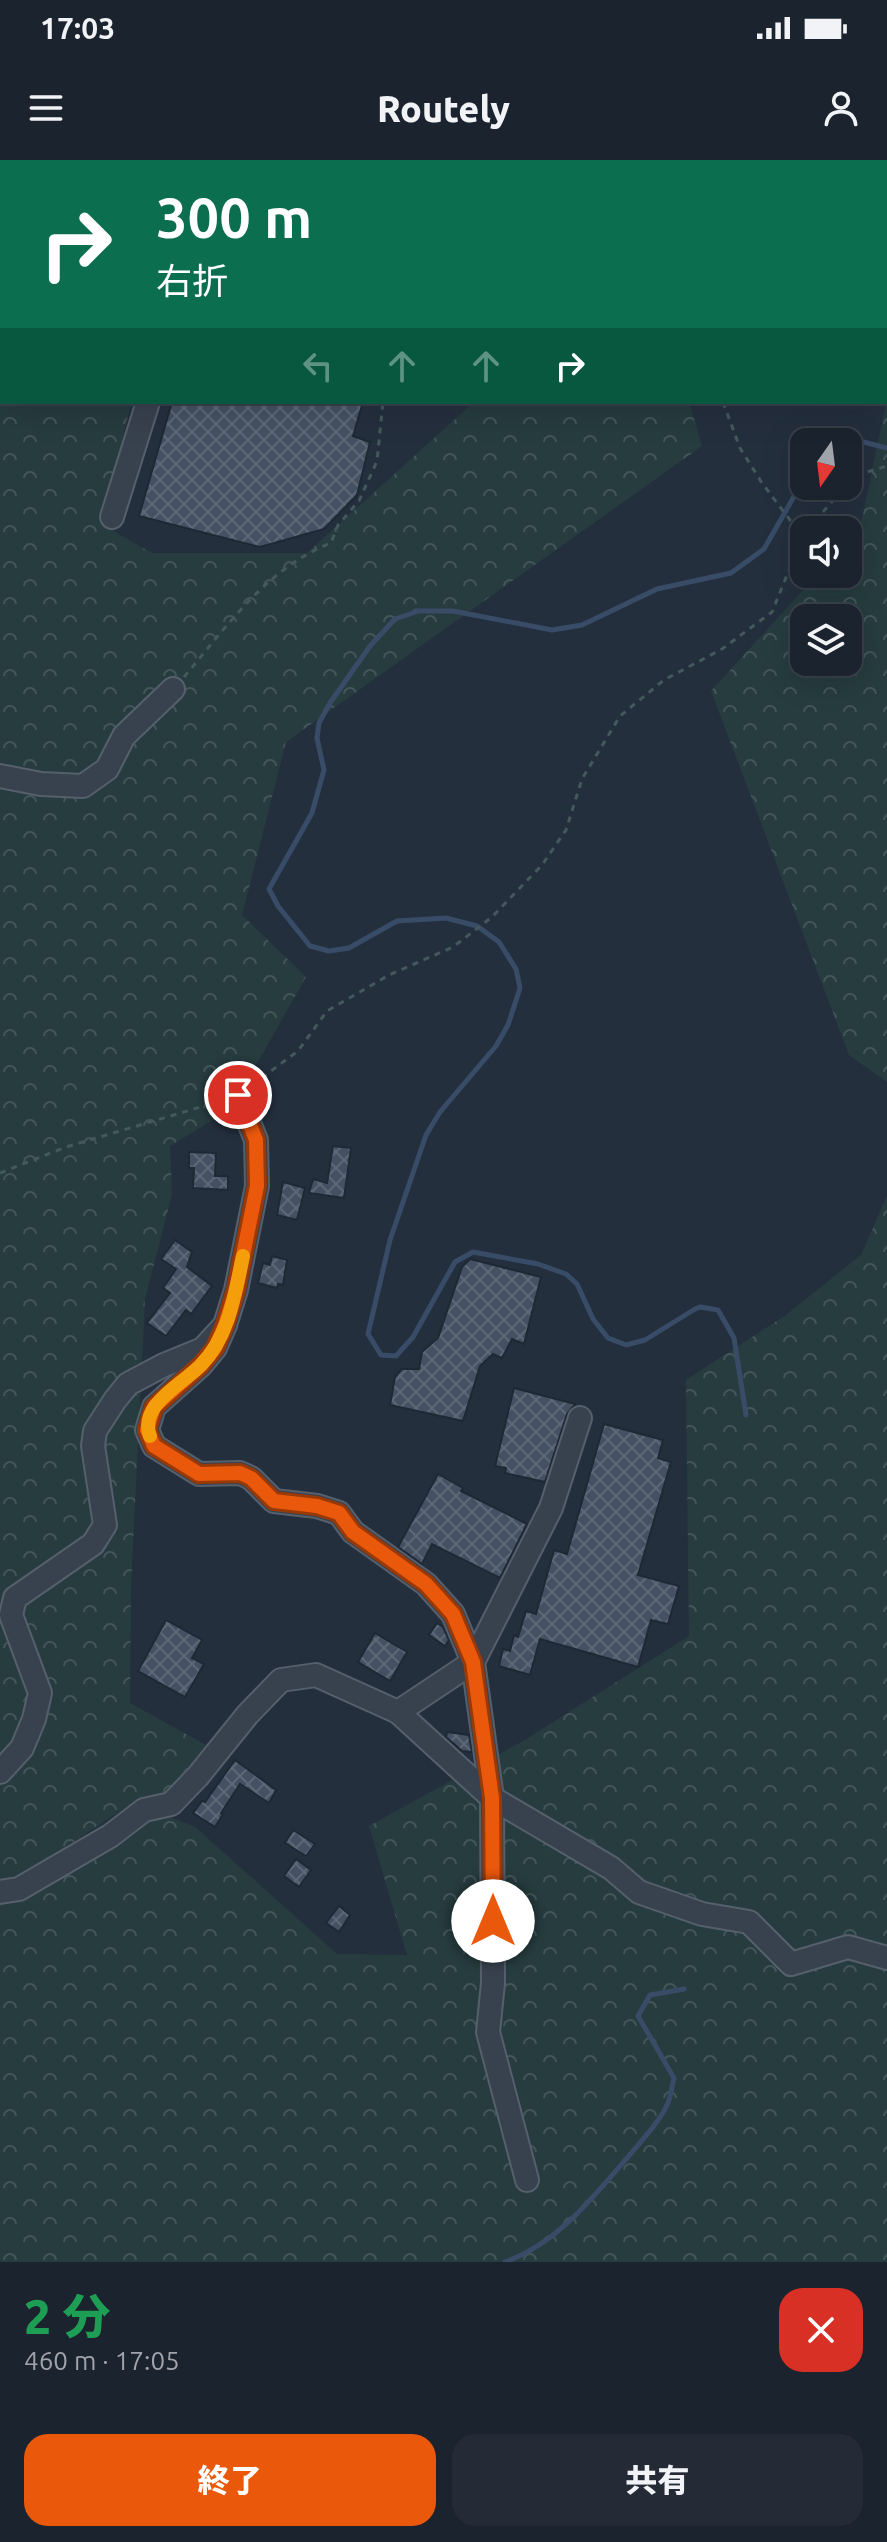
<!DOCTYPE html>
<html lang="ja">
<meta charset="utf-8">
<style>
:root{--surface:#1b232e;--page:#242b36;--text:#f1f3f6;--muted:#a0a4aa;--line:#39404a;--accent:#ea580c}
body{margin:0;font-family:Ubuntu,"Noto Sans JP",sans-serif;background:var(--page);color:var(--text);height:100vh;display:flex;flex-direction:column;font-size:30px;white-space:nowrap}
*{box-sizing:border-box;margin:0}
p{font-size:26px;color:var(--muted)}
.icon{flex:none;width:44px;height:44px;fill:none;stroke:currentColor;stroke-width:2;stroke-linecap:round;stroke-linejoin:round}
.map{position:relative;height:2102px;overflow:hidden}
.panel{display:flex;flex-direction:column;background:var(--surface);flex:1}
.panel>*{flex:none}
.top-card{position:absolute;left:0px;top:0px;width:888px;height:244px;box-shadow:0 8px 32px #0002,0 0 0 2px var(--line);background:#0b6e4f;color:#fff;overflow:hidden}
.needle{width:52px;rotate:194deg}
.buttons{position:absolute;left:790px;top:268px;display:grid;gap:16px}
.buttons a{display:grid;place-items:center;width:72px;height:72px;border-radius:16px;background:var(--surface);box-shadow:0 8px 32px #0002,0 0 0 2px var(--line);font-size:40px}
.pin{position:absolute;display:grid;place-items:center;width:68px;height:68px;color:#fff;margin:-34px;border:4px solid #fff;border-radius:50%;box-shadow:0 2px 8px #0007}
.me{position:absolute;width:88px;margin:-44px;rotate:0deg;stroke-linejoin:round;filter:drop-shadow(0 0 6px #0008)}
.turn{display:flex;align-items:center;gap:28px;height:168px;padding:0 24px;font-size:36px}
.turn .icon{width:104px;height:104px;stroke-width:2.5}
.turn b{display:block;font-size:56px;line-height:68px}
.lanes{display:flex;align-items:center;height:76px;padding:0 24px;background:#0003;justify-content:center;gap:40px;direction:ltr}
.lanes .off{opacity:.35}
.round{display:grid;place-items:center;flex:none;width:84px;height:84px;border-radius:24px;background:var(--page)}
.head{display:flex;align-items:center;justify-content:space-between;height:136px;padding:0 24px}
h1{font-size:48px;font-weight:800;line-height:60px;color:#1e9e55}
.primary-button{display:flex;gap:16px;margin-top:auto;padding:16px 24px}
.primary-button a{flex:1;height:92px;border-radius:24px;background:var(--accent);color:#fff;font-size:32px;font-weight:800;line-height:92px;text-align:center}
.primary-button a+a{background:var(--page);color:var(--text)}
.status{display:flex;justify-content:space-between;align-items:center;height:56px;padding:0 40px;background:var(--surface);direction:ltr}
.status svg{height:22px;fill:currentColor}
header{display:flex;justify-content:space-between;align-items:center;height:104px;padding:0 24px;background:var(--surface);font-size:36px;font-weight:800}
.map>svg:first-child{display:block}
.forest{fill:url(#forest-crowns);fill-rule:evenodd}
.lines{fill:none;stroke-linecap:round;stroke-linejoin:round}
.stream{stroke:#394c67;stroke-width:5}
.building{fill:url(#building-cross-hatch);stroke:#1f2835;stroke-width:2}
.minor-casing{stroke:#565f6c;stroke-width:26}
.path{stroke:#44595c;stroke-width:3;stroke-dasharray:6 6;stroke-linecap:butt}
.minor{stroke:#38414e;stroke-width:22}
.route-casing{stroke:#983908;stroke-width:20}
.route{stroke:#ea580c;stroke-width:14}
.slow{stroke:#f59e0b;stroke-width:14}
</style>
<div class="status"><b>17:03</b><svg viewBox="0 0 49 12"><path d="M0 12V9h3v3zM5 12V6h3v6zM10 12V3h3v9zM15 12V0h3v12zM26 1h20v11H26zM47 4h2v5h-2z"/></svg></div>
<header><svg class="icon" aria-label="menu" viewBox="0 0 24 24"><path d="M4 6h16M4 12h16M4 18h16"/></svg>Routely<svg class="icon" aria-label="person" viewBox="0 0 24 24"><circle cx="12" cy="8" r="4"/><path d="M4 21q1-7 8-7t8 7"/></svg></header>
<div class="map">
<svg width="887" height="2102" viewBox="0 0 887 2102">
<defs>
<pattern id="forest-crowns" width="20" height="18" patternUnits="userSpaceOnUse" patternTransform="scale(2)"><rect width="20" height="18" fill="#263c3f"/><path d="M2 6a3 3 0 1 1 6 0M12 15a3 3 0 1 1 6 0" fill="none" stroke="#435659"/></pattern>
<pattern id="building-cross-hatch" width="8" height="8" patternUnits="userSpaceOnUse" patternTransform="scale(2)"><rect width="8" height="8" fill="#455162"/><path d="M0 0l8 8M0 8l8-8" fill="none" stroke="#5d6877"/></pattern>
</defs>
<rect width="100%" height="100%" fill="#242f3e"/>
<g class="forest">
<polygon points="106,0 228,0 226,2 105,2"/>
<polygon points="2,171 2,242 132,242 124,270 113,371 152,393 307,393 474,242 689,242 702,286 286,582 242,755 306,817 231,949 170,986 172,1034 145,1139 131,1426 130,1543 206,1585 165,1635 134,1642 6,1726 0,1727 0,174"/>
<path d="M 887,239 L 887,922 L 849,895 L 711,531 L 818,414 L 848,414 L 848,381 L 860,368 ZM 804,458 L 848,458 L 848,502 L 804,502 Z"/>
<polygon points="887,1036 887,2102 0,2102 0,1732 160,1653 195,1667 337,1794 407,1795 369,1666 525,1580 689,1476 686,1220 786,1155 861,1095"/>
</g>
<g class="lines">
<g class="stream">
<polyline points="848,283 856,280 887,288"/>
<polyline points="746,1255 734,1178 718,1150 700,1147 695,1149 645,1180 626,1185 608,1178 593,1159 577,1124 566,1114 538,1104 473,1092 455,1102 413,1177 396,1196 381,1195 368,1174 390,1080 426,975 440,952 496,886 508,865 520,828 516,809 499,782 477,766 446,758 397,761 349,788 329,791 310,786 278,746 269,729 312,653 324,610 317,578 319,563 330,543 370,486 395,459 416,452 415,451 453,451 552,470 582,465 657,429 731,413 764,389 804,319"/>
<path d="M 505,2102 C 557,2084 592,2038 627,1998 C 641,1981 659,1963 668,1943 C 671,1935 672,1926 674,1918 L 638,1856 L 650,1835 L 684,1829"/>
</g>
</g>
<g class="building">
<polygon points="172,242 363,242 353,276 370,282 357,335 324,369 260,387 139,356"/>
<polygon points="333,986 351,988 344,1038 309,1033 313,1019 327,1023"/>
<polygon points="189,992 216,993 215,1016 228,1016 228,1030 193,1028 194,1008 189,1008"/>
<polygon points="283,1022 305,1028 297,1060 277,1055"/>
<polygon points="175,1080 192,1092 187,1107 212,1126 191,1154 186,1150 166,1176 147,1163 170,1133 163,1128 176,1109 161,1099"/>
<polygon points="272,1096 287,1100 283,1125 278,1124 277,1128 258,1123 263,1103 270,1105"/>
<polygon points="470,1099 541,1117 524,1184 512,1179 502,1198 493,1194 480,1206 463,1261 390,1245 395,1217 402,1209 419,1209 422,1192 438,1178 462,1107"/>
<polygon points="514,1228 575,1244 567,1254 545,1322 505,1313 506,1308 495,1306"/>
<polygon points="604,1264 663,1280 658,1298 671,1302 638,1415 679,1426 668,1464 651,1460 638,1507 540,1479 530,1515 499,1506 503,1489 510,1491 514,1475 518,1477 526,1451 536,1454 554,1390 567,1394"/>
<polygon points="438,1314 463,1328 461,1331 527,1364 500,1418 432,1384 422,1404 398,1387"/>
<polygon points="166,1460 202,1480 192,1498 204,1504 185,1537 138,1511"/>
<polygon points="437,1463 443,1467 449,1480 445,1486 429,1475"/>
<polygon points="375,1473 407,1492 390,1521 358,1502"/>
<polygon points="447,1572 469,1575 472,1592 462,1591 446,1577"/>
<polygon points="235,1600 276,1630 269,1643 240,1624 221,1653 223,1654 215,1667 193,1653 202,1641 205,1642"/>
<polygon points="293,1670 315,1684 306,1696 285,1683"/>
<polygon points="296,1699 311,1710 299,1727 284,1716"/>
<polygon points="339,1746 350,1755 339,1772 326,1763"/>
</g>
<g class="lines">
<g class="minor-casing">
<g id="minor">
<polyline points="268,2 270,0"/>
<polyline points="112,357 148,242"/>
<polyline points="0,616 41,624 83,626 107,609 124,576 173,529"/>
<polyline points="225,1165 215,1188 201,1205 154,1247 147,1270 154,1286 199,1314 240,1313 251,1318 274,1341 317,1346 339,1353 353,1372 426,1424 453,1454 473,1502 492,1638 493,1823 488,1872 527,2020"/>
<polyline points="398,1552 473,1502 551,1348 580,1258"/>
<polyline points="0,1612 22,1588 34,1559 40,1533 11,1455 15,1438 93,1384 105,1365 93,1286 95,1271 115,1240 128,1224 164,1205 203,1189 225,1165 236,1130 257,1026 256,980 238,935"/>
<polyline points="0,1732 19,1729 110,1676 144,1650 171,1644 198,1616 248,1554 281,1520 316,1515 398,1552 492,1638 611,1708 639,1732 702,1754 749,1762 791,1804 848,1787 887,1798"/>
</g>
</g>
<g class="path">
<polyline points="569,0 570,2"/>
<polyline points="692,0 693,2"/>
<polyline points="723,242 740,288 762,323 802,376"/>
<polyline points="848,324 857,315 887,306"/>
<polyline points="807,370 846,326"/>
<path d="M 184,517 C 227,466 267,408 331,383 L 338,365 L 359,341 L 377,301 L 383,242"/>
<polyline points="252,925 298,891 327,851 389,815 453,787 492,757 542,705 566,670 582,619 620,556 664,520 722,489 772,452 804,373"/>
<polyline points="0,1013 66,987 221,941"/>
</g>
<use href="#minor" class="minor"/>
</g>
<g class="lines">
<g class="route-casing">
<polyline id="route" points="238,935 256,980 257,1026 236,1130 225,1165 215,1188 201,1205 154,1247 147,1270 154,1286 199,1314 240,1313 251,1318 274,1341 317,1346 339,1353 353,1372 426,1424 453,1454 473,1502 492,1638 493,1761"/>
</g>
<use href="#route" class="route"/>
<path class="slow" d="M 150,1276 C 138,1245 184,1223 201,1205 C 229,1177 235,1133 243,1096"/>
</g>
</svg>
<div class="buttons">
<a><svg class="needle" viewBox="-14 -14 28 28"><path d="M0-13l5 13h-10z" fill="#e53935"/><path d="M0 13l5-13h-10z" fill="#a0a4aa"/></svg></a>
<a><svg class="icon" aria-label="sound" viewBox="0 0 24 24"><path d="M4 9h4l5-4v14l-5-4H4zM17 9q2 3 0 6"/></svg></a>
<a><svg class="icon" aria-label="layers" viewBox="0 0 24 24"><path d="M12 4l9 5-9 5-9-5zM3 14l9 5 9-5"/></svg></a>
</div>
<div class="pin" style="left:238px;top:935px;background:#d93025"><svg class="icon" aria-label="arrive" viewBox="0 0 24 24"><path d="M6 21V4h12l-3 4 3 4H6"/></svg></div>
<svg class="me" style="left:493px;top:1761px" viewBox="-20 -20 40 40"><circle r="19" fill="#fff"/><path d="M0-13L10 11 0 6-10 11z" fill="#ea580c"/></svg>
<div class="top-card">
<div class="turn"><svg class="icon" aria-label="right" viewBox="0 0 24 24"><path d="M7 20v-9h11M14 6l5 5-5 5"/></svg><div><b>300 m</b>右折</div></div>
<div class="lanes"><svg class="icon off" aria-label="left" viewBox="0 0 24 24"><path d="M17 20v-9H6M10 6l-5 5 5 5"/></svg><svg class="icon off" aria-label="ahead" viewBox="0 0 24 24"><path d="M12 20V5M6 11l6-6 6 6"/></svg><svg class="icon off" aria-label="ahead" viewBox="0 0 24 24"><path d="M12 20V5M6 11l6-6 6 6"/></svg><svg class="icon" aria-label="right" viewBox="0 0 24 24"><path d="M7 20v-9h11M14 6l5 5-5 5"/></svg></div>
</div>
</div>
<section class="panel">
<div class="head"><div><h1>2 分</h1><p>460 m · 17:05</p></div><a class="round" style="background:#d93025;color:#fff"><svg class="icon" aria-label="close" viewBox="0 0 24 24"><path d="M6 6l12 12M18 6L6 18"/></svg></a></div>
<div class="primary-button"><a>終了</a><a>共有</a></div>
</section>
